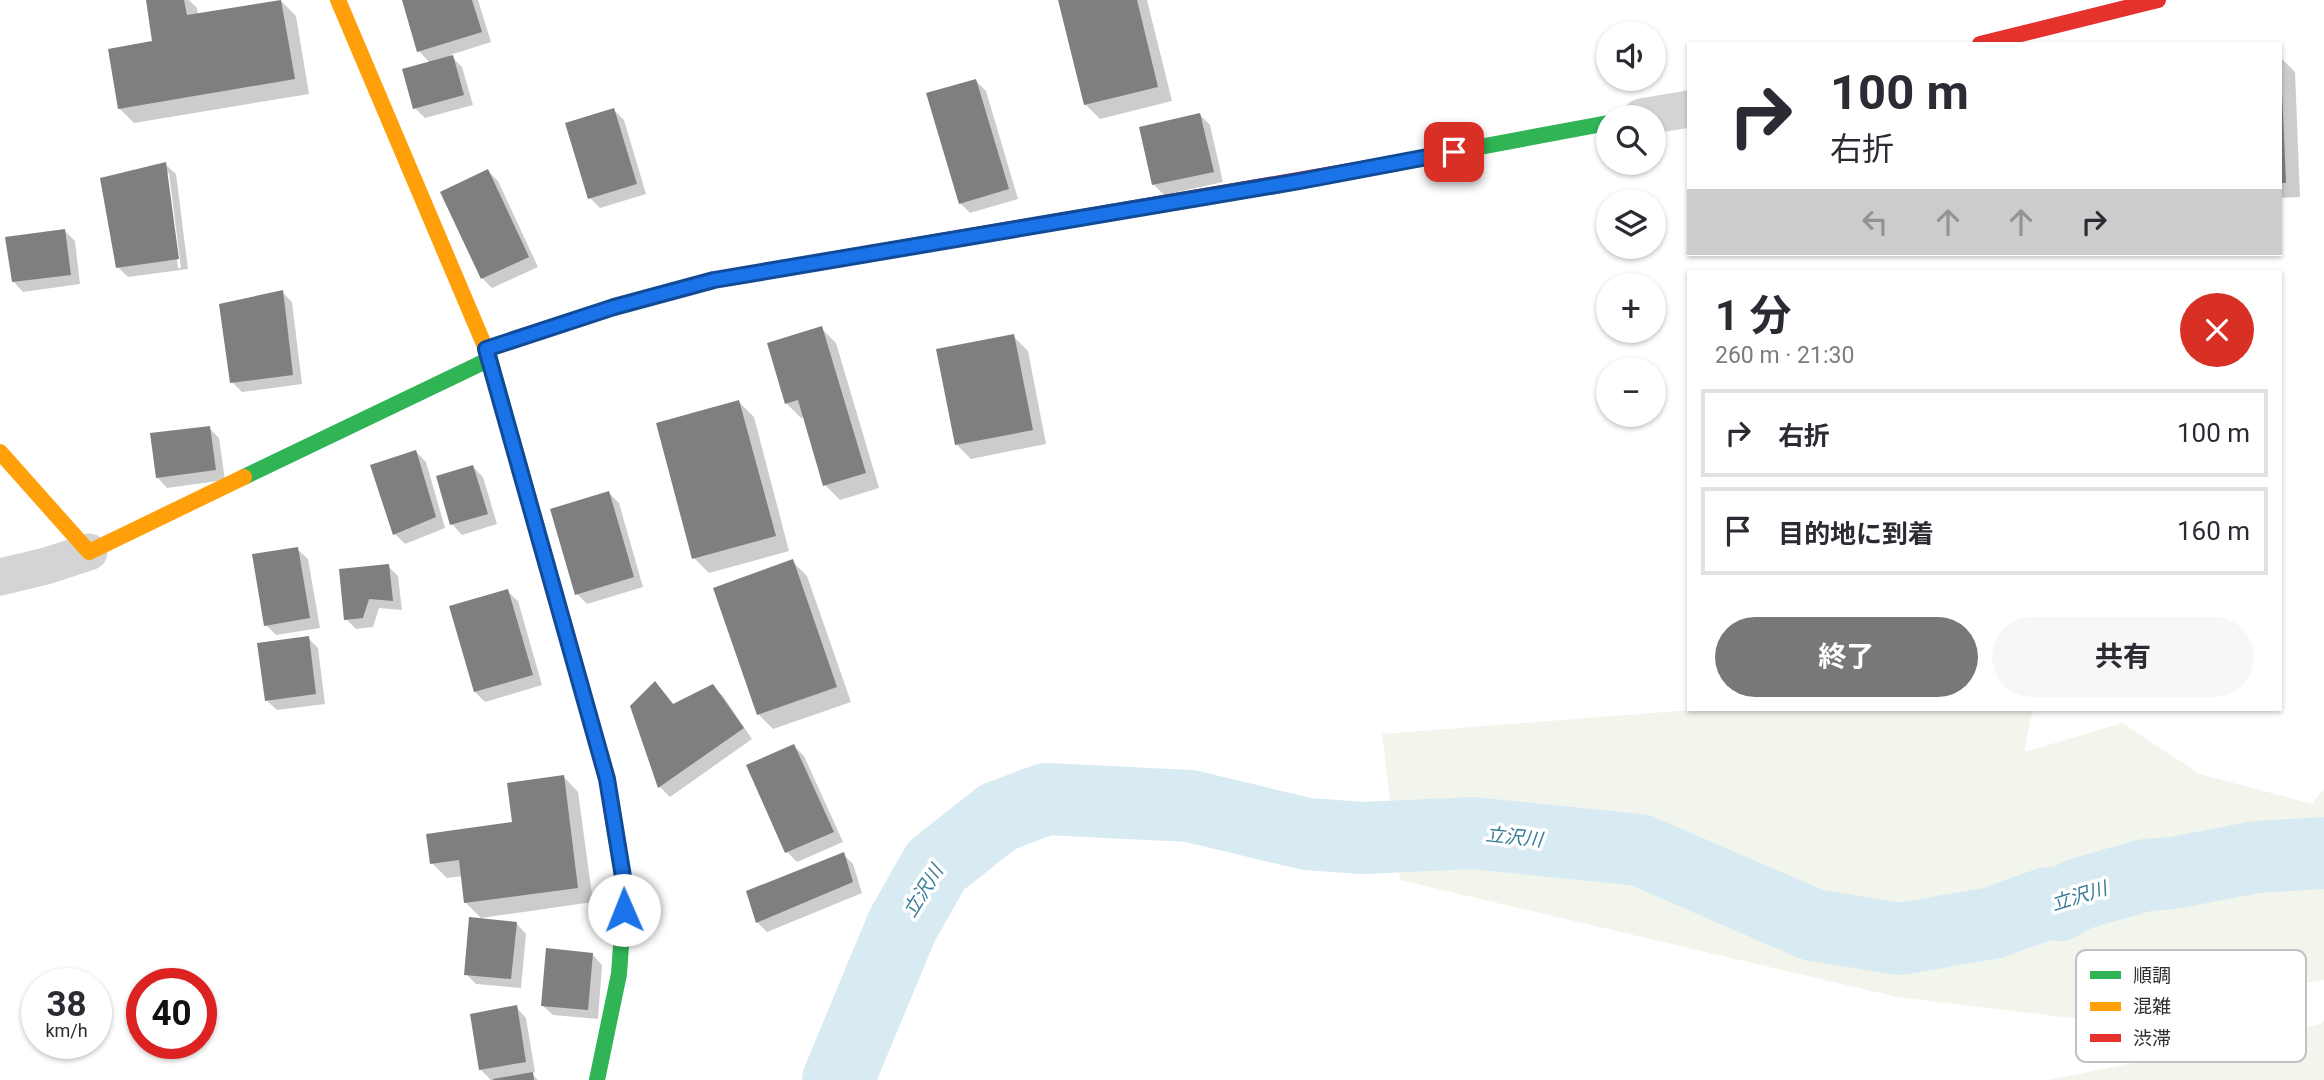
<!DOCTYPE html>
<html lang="ja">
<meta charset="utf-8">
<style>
:root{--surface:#fff;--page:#f7f7f7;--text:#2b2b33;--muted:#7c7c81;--line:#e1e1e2;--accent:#787878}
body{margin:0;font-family:Roboto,"Noto Sans JP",sans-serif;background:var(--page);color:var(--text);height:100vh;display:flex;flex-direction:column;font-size:26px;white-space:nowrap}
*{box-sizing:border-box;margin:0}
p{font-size:23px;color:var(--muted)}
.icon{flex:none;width:38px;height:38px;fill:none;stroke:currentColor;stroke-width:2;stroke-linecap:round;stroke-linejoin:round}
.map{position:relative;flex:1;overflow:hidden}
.side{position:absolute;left:1687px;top:270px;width:595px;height:441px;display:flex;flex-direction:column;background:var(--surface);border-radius:0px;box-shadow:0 2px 5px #0004}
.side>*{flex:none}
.banner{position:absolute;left:1687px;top:42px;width:595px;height:214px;border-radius:0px;box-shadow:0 2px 5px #0004;background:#fff;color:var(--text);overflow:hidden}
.buttons{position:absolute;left:1596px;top:21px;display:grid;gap:14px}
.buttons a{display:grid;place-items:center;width:70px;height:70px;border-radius:50%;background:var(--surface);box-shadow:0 2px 5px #0004;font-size:35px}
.speed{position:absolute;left:21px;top:968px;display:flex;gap:14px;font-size:35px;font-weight:700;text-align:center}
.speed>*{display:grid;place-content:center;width:91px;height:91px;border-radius:50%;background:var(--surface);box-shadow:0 2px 5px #0004;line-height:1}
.speed small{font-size:18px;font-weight:400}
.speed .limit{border:10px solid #d22;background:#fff;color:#111}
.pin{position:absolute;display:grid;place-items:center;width:60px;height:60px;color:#fff;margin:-30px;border-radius:14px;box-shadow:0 4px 10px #0006}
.me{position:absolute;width:77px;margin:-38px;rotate:359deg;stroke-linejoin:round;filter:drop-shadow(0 0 5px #0008)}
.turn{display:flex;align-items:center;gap:24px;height:147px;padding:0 28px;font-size:32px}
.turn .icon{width:91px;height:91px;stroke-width:2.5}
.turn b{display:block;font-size:49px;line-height:60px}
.lanes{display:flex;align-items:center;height:66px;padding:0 28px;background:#0003;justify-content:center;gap:35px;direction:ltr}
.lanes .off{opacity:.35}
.round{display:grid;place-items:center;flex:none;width:74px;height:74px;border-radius:37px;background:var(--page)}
.headline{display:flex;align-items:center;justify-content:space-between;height:119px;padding:0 28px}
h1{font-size:42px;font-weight:700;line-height:52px}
.button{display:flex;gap:14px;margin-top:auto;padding:14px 28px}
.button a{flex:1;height:80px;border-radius:42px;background:var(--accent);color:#fff;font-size:28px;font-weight:700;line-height:80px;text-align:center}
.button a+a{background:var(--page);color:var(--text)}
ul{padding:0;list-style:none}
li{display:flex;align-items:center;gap:21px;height:88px;margin:0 14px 10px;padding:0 14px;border:4px solid var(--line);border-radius:0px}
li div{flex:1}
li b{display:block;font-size:26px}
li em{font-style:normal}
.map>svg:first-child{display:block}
.green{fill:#f2f5ec}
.shadow{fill:#0003;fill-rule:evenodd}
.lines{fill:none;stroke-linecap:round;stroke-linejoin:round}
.river{stroke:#d8ebf3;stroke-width:72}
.building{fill:#7f7f7f}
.street{stroke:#d4d4d4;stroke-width:37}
.fast{stroke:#30b455;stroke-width:16}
.slow{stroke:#ff9f0a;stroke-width:16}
.jam{stroke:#e5322d;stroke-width:16}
.route-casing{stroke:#114b97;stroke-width:18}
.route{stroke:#1a73e8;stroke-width:12}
.labels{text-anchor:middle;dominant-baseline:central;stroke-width:7;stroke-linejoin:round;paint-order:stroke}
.water-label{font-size:19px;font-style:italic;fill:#387b96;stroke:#fff}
.key{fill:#fff;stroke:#c1c1c1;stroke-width:2}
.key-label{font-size:19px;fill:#2f2f2f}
</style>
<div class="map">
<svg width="2324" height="1080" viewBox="0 0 2324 1080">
<rect width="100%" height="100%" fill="#fff"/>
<g class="green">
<polygon points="1703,709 2033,709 2024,752 2122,723 2200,774 2312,804 2324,789 2324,980 2088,1020 1897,997 1400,880 1382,734"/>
<polygon points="2324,1020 2324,1080 2049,1080 2321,1024"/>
</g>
<g class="shadow">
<polygon points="147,0 189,0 197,8 198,15 281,1 296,16 309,94 134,123 119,108 154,42"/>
<polygon points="409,0 478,0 491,42 450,55 462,67 473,105 425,118 415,108 430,63 419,51"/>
<polygon points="1060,0 1147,0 1172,101 1100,119 1085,104"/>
<polygon points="2280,57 2295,72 2300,197 2280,198"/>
<polygon points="976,81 986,91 1018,199 970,213 960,203"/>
<polygon points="614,110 624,120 646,194 600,208 590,198"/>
<polygon points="1200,115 1210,125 1223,182 1164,195 1154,185"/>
<path d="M 165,164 L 176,174 L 188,269 L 128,277 L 118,267 ZM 166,173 L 169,173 L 181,268 L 178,268 Z"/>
<polygon points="488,171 498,181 538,267 492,288 482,278"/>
<polygon points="65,231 75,241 80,284 23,292 13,281"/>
<polygon points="282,292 292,302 302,384 242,392 232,382"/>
<polygon points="821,328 836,343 879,488 840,500 825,485 805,417 801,418 787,404"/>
<polygon points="1013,336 1028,351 1046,444 971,459 956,444"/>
<polygon points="739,402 754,417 789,551 709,573 694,558"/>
<polygon points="209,428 219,438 225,480 167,488 157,477"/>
<polygon points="416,452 426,462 445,528 405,544 395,534"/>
<polygon points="473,467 483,477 497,524 462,535 452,524"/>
<polygon points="609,493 619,503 643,587 587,604 577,594"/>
<polygon points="297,549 308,559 320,628 276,635 266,625"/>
<polygon points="792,561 807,576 851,702 773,729 758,714"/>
<polygon points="388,566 398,576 402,610 379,608 373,627 356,629 346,619"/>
<polygon points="507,591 518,601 542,685 485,702 475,692"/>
<polygon points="308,638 318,648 325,704 277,710 266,700"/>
<polygon points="655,683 674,705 712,686 723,696 752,739 670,797 660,787 632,707"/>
<polygon points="794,746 804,756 843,842 797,862 787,852"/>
<polygon points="564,777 578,792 593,902 481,918 466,903 463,876 447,878 432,863 514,824"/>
<polygon points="843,854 853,864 862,893 767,932 757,922"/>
<polygon points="516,923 526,934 521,988 476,984 466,974"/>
<polygon points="592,954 602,965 598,1019 553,1015 542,1005"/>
<polygon points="516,1007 526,1018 535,1072 531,1073 538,1080 491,1080 480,1069"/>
</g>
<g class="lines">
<polyline class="river" points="838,1080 902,926 936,866 998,817 1046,799 1190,806 1307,834 1363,838 1473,833 1640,850 1813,925 1900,939 1992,923 2048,903 2059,905 2079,894 2146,875 2173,873 2256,857 2324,853"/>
</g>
<g class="building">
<polygon points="146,0 184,0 187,15 281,0 295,79 118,109 108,49 152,41"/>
<polygon points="402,0 472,0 482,32 417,52"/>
<polygon points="1058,0 1137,0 1158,87 1084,105"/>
<polygon points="453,55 464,95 413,109 402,69"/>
<polygon points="976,79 1009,189 959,204 926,93"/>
<polygon points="2280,90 2282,90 2286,183 2280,183"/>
<polygon points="614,108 637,184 588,199 565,123"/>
<polygon points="1200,113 1214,172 1152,185 1139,127"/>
<polygon points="166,162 179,259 116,268 100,178"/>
<polygon points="488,169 529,257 481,279 440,192"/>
<polygon points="65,229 71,275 12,282 5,237"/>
<polygon points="283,290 293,375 230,383 219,304"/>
<polygon points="822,326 866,473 823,486 798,400 785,404 767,343"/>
<polygon points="1014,334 1033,430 955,445 936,349"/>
<polygon points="739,400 776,536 692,559 656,423"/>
<polygon points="210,426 216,470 156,478 150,433"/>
<polygon points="416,450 436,517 393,535 370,465"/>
<polygon points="473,465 488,514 450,525 436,476"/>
<polygon points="609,491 634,577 575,595 550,509"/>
<polygon points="298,547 310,618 264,626 252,554"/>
<polygon points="793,559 837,687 757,715 713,588"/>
<polygon points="389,564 393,601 369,599 363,618 344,620 339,569"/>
<polygon points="508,589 533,675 474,692 449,606"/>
<polygon points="309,636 316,694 265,701 257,643"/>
<polygon points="655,681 673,704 713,684 744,728 658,788 630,706"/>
<polygon points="794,744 834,832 785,853 746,765"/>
<polygon points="564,775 578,888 464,903 459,860 430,864 426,834 512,822 507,783"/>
<polygon points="844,852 853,882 756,923 746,891"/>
<polygon points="469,917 517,922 511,979 464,975"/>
<polygon points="546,948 593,953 588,1010 541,1006"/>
<polygon points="517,1005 526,1062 479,1070 470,1014"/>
<polygon points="533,1072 534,1080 493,1080 493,1079"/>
</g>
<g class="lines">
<g class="street">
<polyline points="1641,117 1689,109"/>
<polyline points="0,577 46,566 89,552"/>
</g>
<g class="fast">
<polyline points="1356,170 1608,123"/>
<polyline points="490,359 607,779 625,889 619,974 597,1080"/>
<polyline points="244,477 490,359 486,349 614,307 714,280 901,248"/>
</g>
<g class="slow">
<polyline points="338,0 486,349"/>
<polyline points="0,452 89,552 244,477"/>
</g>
<g class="jam">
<polyline points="1980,44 2158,0"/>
<polyline points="901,248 1356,170"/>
</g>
</g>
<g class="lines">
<g class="route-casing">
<polyline id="route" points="624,910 625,889 607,779 486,349 614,307 714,280 1300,181 1454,152"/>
</g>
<use href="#route" class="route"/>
</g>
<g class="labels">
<g class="water-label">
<text transform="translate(1514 837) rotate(6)">立沢川</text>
<text transform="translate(923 891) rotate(-58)">立沢川</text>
<text transform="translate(2079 896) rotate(-17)">立沢川</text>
</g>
</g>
<rect x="2076" y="950" width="230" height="112" rx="10" class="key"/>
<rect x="2090" y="971" width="31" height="8" fill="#30b455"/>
<rect x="2090" y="1002" width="31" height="9" fill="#ff9f0a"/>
<rect x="2090" y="1034" width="31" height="8" fill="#e5322d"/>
<g class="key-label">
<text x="2133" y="982">順調</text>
<text x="2133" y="1013">混雑</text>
<text x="2133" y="1045">渋滞</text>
</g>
</svg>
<div class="buttons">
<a><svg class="icon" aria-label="sound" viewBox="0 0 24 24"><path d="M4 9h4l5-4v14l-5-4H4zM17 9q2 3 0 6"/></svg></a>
<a><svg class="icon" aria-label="search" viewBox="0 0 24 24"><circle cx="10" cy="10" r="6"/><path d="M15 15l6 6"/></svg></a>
<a><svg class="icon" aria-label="layers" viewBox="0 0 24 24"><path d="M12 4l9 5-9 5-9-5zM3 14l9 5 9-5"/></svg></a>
<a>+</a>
<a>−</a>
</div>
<div class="speed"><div>38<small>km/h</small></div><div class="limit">40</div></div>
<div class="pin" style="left:1454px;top:152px;background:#d93025"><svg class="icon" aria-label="arrive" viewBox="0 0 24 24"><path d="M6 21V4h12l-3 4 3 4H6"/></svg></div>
<svg class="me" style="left:624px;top:910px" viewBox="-20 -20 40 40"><circle r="19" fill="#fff"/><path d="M0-13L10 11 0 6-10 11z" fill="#1a73e8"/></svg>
<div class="banner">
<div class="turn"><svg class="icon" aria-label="right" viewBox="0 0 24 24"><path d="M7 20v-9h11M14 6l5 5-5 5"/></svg><div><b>100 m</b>右折</div></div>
<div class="lanes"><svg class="icon off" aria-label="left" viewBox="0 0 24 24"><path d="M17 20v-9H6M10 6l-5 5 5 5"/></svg><svg class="icon off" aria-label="ahead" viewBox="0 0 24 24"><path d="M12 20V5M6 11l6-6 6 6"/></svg><svg class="icon off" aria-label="ahead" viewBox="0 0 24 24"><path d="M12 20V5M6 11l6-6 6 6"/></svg><svg class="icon" aria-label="right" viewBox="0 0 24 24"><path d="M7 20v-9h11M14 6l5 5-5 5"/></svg></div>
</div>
<section class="side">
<div class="headline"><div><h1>1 分</h1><p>260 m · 21:30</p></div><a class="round" style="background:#d93025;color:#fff"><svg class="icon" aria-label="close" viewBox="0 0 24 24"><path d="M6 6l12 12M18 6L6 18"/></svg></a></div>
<ul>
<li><svg class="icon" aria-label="right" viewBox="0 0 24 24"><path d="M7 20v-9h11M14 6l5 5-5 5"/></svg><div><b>右折</b></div><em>100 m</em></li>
<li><svg class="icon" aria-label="arrive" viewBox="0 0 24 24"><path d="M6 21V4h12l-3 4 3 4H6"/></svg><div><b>目的地に到着</b></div><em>160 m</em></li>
</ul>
<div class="button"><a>終了</a><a>共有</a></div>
</section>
</div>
